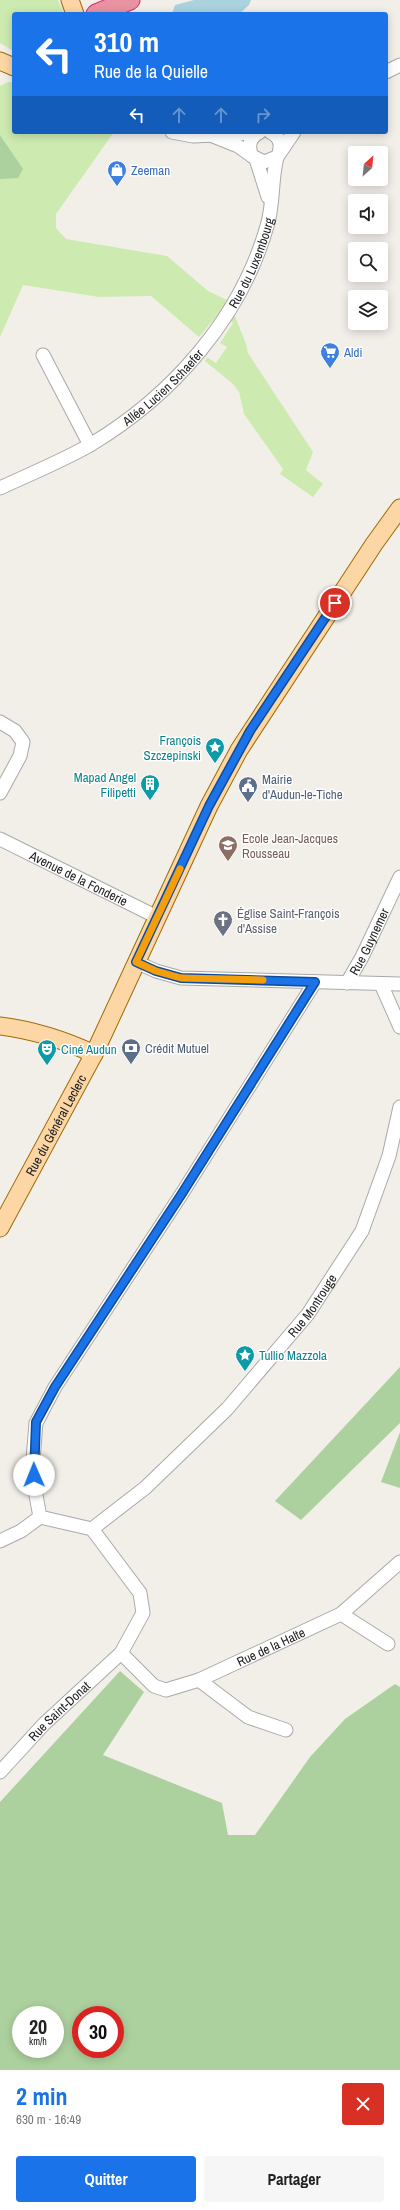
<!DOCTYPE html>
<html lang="fr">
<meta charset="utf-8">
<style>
:root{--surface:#fff;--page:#f6f6f6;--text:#222;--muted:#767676;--accent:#1a73e8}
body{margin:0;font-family:"Archivo Narrow",sans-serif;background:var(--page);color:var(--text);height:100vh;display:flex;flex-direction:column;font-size:15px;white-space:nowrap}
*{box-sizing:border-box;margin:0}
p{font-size:13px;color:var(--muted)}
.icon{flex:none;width:22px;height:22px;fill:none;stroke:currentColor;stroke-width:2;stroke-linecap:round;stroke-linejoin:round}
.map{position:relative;height:2070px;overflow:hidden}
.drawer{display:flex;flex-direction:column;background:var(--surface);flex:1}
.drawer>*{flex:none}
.guide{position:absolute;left:12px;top:12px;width:376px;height:122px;border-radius:4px;box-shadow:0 2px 10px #0003;background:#1a73e8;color:#fff;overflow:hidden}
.needle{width:26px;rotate:27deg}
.buttons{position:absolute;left:348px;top:146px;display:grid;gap:8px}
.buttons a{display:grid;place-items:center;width:40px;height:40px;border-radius:4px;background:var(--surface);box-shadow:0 2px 10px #0003;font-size:20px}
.speed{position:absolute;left:12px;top:2006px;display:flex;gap:8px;font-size:20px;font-weight:700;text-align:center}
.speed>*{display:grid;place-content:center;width:52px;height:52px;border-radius:50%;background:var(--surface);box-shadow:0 2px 10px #0003;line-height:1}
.speed small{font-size:10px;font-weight:400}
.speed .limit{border:6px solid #d22;background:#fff;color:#111}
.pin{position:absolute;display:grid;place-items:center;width:34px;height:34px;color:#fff;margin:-17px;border:2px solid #fff;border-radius:50%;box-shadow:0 1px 4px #0007}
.me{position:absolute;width:44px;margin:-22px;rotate:359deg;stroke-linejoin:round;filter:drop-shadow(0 0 3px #0008)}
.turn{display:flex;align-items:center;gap:14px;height:84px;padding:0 16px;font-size:18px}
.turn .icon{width:52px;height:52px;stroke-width:2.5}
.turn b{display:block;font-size:28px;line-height:34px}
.lanes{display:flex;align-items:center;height:38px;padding:0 16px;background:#0003;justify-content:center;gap:20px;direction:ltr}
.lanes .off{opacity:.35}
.round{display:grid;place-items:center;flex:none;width:42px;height:42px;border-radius:4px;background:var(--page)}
.summary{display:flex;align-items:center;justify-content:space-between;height:68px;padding:0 16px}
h1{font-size:24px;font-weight:800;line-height:30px;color:var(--accent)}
.button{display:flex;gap:8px;margin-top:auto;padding:8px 16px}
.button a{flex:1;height:46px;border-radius:4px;background:var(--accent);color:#fff;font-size:16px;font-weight:800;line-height:46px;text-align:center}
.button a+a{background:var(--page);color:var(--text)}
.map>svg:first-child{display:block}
.grass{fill:#cdebb0}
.forest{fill:#add19e;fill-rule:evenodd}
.water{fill:#aad3df}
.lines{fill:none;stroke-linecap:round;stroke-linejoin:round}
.minor-casing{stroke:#a9a9a9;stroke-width:15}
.major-casing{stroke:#a06b00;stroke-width:19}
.highway-casing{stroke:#dc2a67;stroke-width:21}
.minor{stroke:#fff;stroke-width:13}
.major{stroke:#fcd6a4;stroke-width:17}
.highway{stroke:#e892a2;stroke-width:19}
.route-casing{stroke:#114b97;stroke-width:10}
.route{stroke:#1a73e8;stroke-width:7}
.slow{stroke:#f59e0b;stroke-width:7}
.labels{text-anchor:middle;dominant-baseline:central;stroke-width:3;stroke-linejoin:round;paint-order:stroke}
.shop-label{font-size:13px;fill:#366cbe;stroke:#fff;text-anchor:start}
.street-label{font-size:13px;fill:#222;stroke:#fff}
.culture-label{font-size:13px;fill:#0d838f;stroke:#fff;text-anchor:end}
.service-label{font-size:13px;fill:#4e5e75;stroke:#fff;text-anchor:start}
.education-label{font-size:13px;fill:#785e54;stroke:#fff;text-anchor:start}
.worship-label{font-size:13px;fill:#5b616d;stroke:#fff;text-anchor:start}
</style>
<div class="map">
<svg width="400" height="2070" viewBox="0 0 400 2070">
<rect width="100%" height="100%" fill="#f2efe9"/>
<g class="grass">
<polygon points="0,0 58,0 64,14 14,14 14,56 13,51 0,43"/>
<polygon points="8,82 14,82 14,132 114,132 56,214 56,228 66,239 167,256 208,291 229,301 246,344 248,353 313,452 306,470 323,484 313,497 280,474 283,469 244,414 239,392 233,384 205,361 207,357 216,363 227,347 220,343 233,323 219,313 199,337 151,296 99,297 23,285 0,337 0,86"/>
</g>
<g class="forest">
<polygon points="0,135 23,169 18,178 0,179"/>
<polygon points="400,1367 400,1423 301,1520 275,1501"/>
<polygon points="400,1432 400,1488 381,1482"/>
<path d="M 120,1671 L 144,1692 L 103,1755 L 222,1803 L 228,1835 L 255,1835 L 310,1757 L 345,1719 L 395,1684 L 400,1687 L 400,2070 L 0,2070 L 0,1802 ZM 21,2015 L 55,2015 L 55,2049 L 21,2049 ZM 81,2015 L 115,2015 L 115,2049 L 81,2049 Z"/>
</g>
<polygon class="water" points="194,0 251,0 249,5 239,14 172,14 175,5"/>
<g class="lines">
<g class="minor-casing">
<g id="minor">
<polyline points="386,72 400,65"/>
<polyline points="172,132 193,136 258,133"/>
<path d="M 260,132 C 250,137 247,146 252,156 L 264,162 L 277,157 L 294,132"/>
<path d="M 270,132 C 279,136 282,143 279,153"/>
<polyline points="213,136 238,146 252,156"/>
<polyline points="256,159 268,197"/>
<polyline points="43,355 90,445"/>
<path id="s1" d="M 0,488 C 30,474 62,461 90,445 C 172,396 241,318 267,226 C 274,204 271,180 277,157"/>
<polyline points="0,722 15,731 23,742 20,756 0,793"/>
<path id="s2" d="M 0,839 L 157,917"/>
<polyline points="136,962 156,971 181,978 400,984"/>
<path id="s3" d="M 347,983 L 362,957 L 400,877"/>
<polyline points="381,984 400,1027"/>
<polyline points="40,1517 35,1490 33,1460 36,1423 55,1387 181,1195 315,982"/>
<path id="s4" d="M 92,1529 L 145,1488 L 227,1409 L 308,1314 L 362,1231 L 389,1156 L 400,1107"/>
<path id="s5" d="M 0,1541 L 21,1531 L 40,1517 L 92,1529 L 140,1593 L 143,1613 L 121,1653 L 154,1686 L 166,1690 L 199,1680 L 341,1614 L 400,1562"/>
<polyline points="341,1614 388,1644"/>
<polyline points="199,1680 248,1717 286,1730"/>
<path id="s6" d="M 0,1772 L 44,1724 L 121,1653"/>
</g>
</g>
<g class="major-casing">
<g id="major">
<polyline points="70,0 75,14"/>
<polyline points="0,61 14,67"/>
<path d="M 0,1026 C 32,1030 64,1040 94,1054"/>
<path id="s7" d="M 0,1228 L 94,1054 L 209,806 L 239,750 L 374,544 L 400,508"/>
</g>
</g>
<g class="highway-casing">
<polyline id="highway" points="96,14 130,0"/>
</g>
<use href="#minor" class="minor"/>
<use href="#major" class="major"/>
<use href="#highway" class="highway"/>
</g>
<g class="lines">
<g class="route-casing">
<polyline id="route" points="34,1475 36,1422 55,1387 181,1195 315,982 181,978 156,971 136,962 209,806 250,731 335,603"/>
</g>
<use href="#route" class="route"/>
<polyline class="slow" points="180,869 136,962 156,971 181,978 263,980"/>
</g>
<defs>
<g id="shop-pin" transform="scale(1)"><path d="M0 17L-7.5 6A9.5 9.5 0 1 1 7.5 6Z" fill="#3f7fe0" stroke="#fff"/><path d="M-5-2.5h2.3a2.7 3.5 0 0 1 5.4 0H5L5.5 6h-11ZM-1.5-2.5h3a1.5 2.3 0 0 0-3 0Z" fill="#fff"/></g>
<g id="supermarket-pin" transform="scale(1)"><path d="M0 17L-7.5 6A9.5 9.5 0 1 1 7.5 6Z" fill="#3f7fe0" stroke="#fff"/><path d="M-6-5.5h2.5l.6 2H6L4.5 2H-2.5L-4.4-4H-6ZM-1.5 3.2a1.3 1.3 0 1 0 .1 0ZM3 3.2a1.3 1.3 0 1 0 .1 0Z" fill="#fff"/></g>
<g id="sight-pin" transform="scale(1)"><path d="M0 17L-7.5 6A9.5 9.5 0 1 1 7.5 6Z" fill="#0f9aa8" stroke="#fff"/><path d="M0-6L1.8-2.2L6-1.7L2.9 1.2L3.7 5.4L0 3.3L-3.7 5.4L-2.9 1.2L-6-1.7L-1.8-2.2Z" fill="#fff"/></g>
<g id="building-pin" transform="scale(1)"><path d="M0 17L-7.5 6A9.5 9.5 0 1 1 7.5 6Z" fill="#0f9aa8" stroke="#fff"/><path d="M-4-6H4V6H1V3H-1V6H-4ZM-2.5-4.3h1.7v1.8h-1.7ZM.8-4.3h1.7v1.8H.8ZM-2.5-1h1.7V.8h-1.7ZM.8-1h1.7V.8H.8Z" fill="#fff"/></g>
<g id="civic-pin" transform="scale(1)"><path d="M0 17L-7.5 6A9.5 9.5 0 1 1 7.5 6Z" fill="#5c6f8a" stroke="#fff"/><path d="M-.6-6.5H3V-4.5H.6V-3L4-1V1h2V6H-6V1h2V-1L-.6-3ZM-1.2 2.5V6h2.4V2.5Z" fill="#fff"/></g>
<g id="school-pin" transform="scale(1)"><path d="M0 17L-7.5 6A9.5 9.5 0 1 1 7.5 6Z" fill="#8d6e63" stroke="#fff"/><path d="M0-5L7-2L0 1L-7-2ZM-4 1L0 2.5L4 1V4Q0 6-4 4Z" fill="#fff"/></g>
<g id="church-pin" transform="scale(1)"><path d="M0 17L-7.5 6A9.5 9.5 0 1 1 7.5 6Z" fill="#6b7280" stroke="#fff"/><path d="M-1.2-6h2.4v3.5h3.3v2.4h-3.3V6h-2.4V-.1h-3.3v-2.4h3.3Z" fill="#fff"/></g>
<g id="bank-pin" transform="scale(1)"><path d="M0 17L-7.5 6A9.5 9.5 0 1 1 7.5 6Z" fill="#5c6f8a" stroke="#fff"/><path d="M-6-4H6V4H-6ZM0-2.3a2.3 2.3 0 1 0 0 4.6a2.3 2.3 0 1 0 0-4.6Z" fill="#fff"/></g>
<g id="theatre-pin" transform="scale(1)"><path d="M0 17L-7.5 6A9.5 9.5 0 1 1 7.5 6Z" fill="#0f9aa8" stroke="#fff"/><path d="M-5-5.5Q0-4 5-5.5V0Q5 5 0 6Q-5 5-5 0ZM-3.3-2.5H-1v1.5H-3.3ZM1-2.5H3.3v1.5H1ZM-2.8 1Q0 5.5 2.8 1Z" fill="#fff"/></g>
</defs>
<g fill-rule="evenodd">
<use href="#shop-pin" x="117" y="170"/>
<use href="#supermarket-pin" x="330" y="352"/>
<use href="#sight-pin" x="215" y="747"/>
<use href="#building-pin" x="150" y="784"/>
<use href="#civic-pin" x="248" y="786"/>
<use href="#school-pin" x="228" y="845"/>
<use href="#church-pin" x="223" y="920"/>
<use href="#bank-pin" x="131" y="1048"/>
<use href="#theatre-pin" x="47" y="1049"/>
<use href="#sight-pin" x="245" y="1355"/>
</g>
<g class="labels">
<g class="shop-label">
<text x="131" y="170">Zeeman</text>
<text x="344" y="352">Aldi</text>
</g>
<g class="street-label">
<text stroke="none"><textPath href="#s1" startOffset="348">Rue du Luxembourg</textPath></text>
<text stroke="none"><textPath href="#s1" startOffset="193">Allée Lucien Schaefer</textPath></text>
<text stroke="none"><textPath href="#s2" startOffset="88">Avenue de la Fonderie</textPath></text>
<text stroke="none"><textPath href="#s3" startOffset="47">Rue Guynemer</textPath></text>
<text stroke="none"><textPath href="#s7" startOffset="117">Rue du Général Leclerc</textPath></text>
<text stroke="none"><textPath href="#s4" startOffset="315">Rue Montrouge</textPath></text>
<text stroke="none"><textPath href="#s5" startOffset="419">Rue de la Halte</textPath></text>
<text stroke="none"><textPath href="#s6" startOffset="85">Rue Saint-Donat</textPath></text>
</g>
<g class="culture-label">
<text x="201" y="740">François<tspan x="201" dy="15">Szczepinski</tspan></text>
<text x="136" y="777">Mapad Angel<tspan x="136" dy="15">Filipetti</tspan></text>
<text x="61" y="1049" text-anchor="start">Ciné Audun</text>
<text x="259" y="1355" text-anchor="start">Tullio Mazzola</text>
</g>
<g class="service-label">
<text x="262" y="779">Mairie<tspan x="262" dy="15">d'Audun-le-Tiche</tspan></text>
<text x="145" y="1048">Crédit Mutuel</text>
</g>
<g class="education-label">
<text x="242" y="838">Ecole Jean-Jacques<tspan x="242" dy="15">Rousseau</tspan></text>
</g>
<g class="worship-label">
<text x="237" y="913">Église Saint-François<tspan x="237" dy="15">d'Assise</tspan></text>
</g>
</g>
</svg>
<div class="buttons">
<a><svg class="needle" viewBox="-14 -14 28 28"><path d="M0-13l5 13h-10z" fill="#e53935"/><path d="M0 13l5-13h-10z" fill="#767676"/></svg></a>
<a><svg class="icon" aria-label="sound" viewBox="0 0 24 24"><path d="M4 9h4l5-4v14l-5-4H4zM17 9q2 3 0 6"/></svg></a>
<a><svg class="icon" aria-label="search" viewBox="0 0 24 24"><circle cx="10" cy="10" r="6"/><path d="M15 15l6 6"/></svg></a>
<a><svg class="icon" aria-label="layers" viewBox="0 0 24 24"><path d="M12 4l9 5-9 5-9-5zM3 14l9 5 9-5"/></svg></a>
</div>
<div class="speed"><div>20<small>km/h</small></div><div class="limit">30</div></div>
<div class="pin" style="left:335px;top:603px;background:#d93025"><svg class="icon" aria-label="arrive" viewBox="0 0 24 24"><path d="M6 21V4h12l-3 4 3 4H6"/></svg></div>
<svg class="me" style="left:34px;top:1475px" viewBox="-20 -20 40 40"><circle r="19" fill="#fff"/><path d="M0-13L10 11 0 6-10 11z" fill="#1a73e8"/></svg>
<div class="guide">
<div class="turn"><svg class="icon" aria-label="left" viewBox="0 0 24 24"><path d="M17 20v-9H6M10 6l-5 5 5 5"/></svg><div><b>310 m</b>Rue de la Quielle</div></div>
<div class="lanes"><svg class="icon" aria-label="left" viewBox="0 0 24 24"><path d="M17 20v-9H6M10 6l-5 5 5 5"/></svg><svg class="icon off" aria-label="ahead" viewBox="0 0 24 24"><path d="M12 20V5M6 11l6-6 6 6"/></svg><svg class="icon off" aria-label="ahead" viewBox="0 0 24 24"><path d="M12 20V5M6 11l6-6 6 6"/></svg><svg class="icon off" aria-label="right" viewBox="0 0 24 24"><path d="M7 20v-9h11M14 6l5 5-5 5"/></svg></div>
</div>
</div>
<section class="drawer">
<div class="summary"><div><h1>2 min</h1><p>630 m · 16:49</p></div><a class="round" style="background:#d93025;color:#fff"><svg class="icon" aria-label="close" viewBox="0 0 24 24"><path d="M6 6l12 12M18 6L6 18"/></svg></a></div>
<div class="button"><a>Quitter</a><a>Partager</a></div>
</section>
